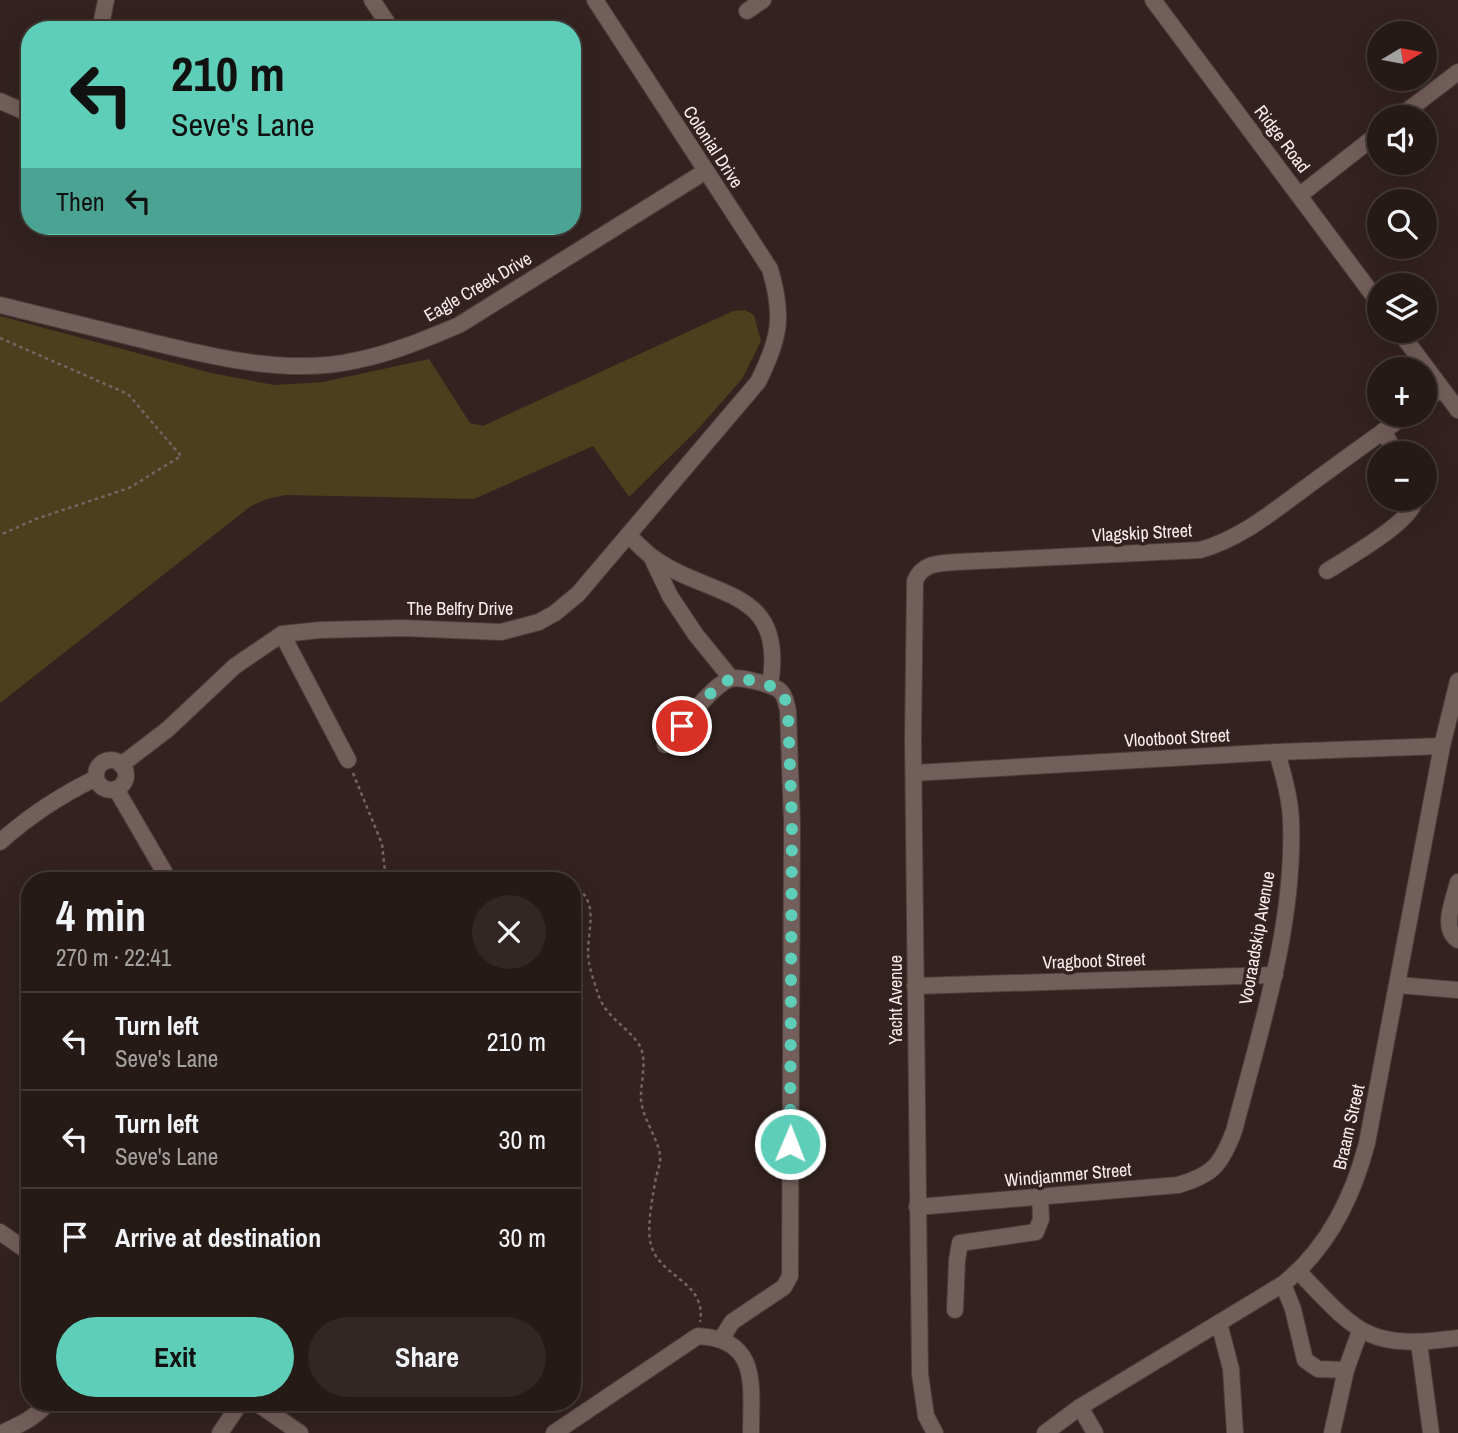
<!DOCTYPE html>
<html lang="en">
<head>
<meta charset="utf-8">
<style>
	body { margin:0; font-family:"Archivo Narrow",sans-serif; background:#322724; color:#f1f3f6; height:100vh; display:flex; flex-direction:column; font-size:26px; white-space:nowrap }
	* { box-sizing:border-box; margin:0 }
	p { font-size:23px; color:#a4a1a1 }
	.icon { flex:none; width:38px; height:38px; fill:none; stroke:currentColor; stroke-width:2; stroke-linecap:round; stroke-linejoin:round }
	.map { position:relative; flex:1; overflow:hidden }
	.details { position:absolute; left:21px; top:872px; width:560px; height:539px; display:flex; flex-direction:column; background:#261a17; border-radius:28px; box-shadow:0 7px 28px #0002,0 0 0 2px #423836 }
	.details>* { flex:none }
	.guide { position:absolute; left:21px; top:21px; width:560px; height:214px; border-radius:28px; box-shadow:0 7px 28px #0002,0 0 0 2px #423836; background:#5eceb8; color:#111; overflow:hidden }
	.needle { width:46px; rotate:80deg }
	.tools { position:absolute; left:1367px; top:21px; display:grid; gap:14px }
	.tools a { display:grid; place-items:center; width:70px; height:70px; border-radius:50%; background:#261a17; box-shadow:0 7px 28px #0002,0 0 0 2px #423836; font-size:35px }
	.pin { position:absolute; display:grid; place-items:center; width:60px; height:60px; color:#fff; margin:-30px; border:4px solid #fff; border-radius:50%; box-shadow:0 2px 7px #0007 }
	.me { position:absolute; width:77px; margin:-38px; rotate:1deg; stroke-linejoin:round; filter:drop-shadow(0 0 5px #0008) }
	.turn { display:flex; align-items:center; gap:24px; height:147px; padding:0 35px; font-size:32px }
	.turn .icon { width:91px; height:91px; stroke-width:2.5 }
	.turn b { display:block; font-size:49px; line-height:60px }
	.then { display:flex; align-items:center; height:66px; padding:0 35px; background:#0003; gap:14px; font-size:26px }
	.round { display:grid; place-items:center; flex:none; width:74px; height:74px; border-radius:37px; background:#322724 }
	.headline { display:flex; align-items:center; justify-content:space-between; height:119px; padding:0 35px }
	h1 { font-size:42px; font-weight:800; line-height:52px }
	.button { display:flex; gap:14px; margin-top:auto; padding:14px 35px }
	.button a { flex:1; height:80px; border-radius:42px; background:#5eceb8; color:#111; font-size:28px; font-weight:800; line-height:80px; text-align:center }
	.button a+a { background:#322724; color:#f1f3f6 }
	ul { padding:0; list-style:none }
	li { display:flex; align-items:center; gap:21px; height:98px; padding:0 35px; border-top:2px solid #423836 }
	li div { flex:1 }
	li b { display:block; font-size:26px }
	li em { font-style:normal }
	.map>svg:first-child { display:block }
	.green { fill:#4c3f1d }
	.lines { fill:none; stroke-linecap:round; stroke-linejoin:round }
	.minor-casing { stroke:#4b3d3a; stroke-width:18 }
	.path { stroke:#746562; stroke-width:2.5; stroke-dasharray:3.5 3.5; stroke-linecap:butt }
	.minor { stroke:#725e5a; stroke-width:16 }
	.route { stroke:#5eceb8; stroke-width:12; stroke-dasharray:0 21.6 }
	.labels { text-anchor:middle; stroke-width:7; stroke-linejoin:round; paint-order:stroke }
	.street-label { font-size:18px; fill:#faeeec; stroke:#33221f }
</style>
</head>
<body>
<div class="map">
<svg width="1458" height="1433" viewBox="0 0 1458 1433">
	<rect width="100%" height="100%" fill="#33221f"/>
	<path class="green" d="M745 310 754 315 761 341 742 379 699 428 629 497 593 446 474 499 285 495 267 499 251 506 0 703V316L211 373 274 385 323 382 429 359 470 423 483 426 733 311Z"/>
	<g class="lines">
		<g class="minor-casing">
			<g id="minor">
				<path d="M372 0 392 30"/>
				<path d="M1153 0 1379 303"/>
				<path d="M747 11 763 0"/>
				<path d="M100 30 106 0"/>
				<path d="M0 101 30 114"/>
				<path d="M1399 117 1458 72"/>
				<path d="M1300 195 1379 133"/>
				<path d="M0 305C45 316 90 327 135 338 206 355 285 377 358 360 392 353 426 339 459 325L706 171"/>
				<path d="M1399 331 1458 410"/>
				<path d="M1424 401 1441 389"/>
				<path d="M1383 431 1396 453"/>
				<path d="M628 535C636 542 644 551 652 557 711 600 787 585 770 685"/>
				<path d="M652 558 670 596 696 635 731 678"/>
				<path d="M1327 571C1346 559 1415 520 1415 499"/>
				<path d="M282 634 348 760"/>
				<path d="M665 745C680 729 711 686 730 679 740 676 752 681 762 683 782 689 784 691 788 711L792 823 790 1276 784 1287 732 1322 722 1338"/>
				<circle cx="111" cy="775" r="15"/>
				<path d="M121 765 168 729 235 666 282 634 320 630 402 628 501 632 539 622 555 613 578 594 758 382C780 338 784 316 770 269L595 0"/>
				<path d="M914 773 1277 752 1442 746"/>
				<path d="M116 789 169 880"/>
				<path d="M0 842C29 816 61 795 96 778"/>
				<path d="M1458 882C1454 900 1440 928 1458 940"/>
				<path d="M1398 985 1458 990"/>
				<path d="M915 986 1275 975"/>
				<path d="M917 1207 1178 1185C1213 1175 1221 1165 1234 1131 1260 1030 1295 926 1291 820 1290 797 1283 774 1277 752"/>
				<path d="M0 1232 30 1253"/>
				<path d="M1299 1272C1358 1334 1368 1350 1458 1338"/>
				<path d="M1283 1284 1293 1309 1305 1360 1318 1369 1346 1370"/>
				<path d="M955 1310 957 1260 960 1243 1036 1232 1041 1219 1040 1197"/>
				<path d="M1219 1323 1231 1369 1235 1433"/>
				<path d="M1419 1343 1431 1433"/>
				<path d="M255 1402 300 1433"/>
				<path d="M1080 1407 1095 1433"/>
				<path d="M2 1433C19 1425 36 1418 48 1402"/>
				<path d="M220 1433 241 1402"/>
				<path d="M554 1433 698 1336C760 1339 751 1386 751 1433"/>
				<path d="M935 1433 926 1416 920 1374 913 739 915 581C922 563 939 563 956 562L1200 550C1239 539 1270 514 1301 491 1336 465 1371 440 1406 415"/>
				<path d="M1045 1433 1080 1407 1283 1284C1327 1249 1353 1197 1367 1143L1442 746 1458 681"/>
				<path d="M1332 1433 1346 1370 1360 1331"/>
			</g>
		</g>
		<g class="path">
			<path d="M0 338 128 394 181 456 129 488 36 519 0 535"/>
			<path d="M353 773 382 844 386 880"/>
			<path d="M572 885C600 899 588 928 588 952 588 965 594 981 598 994 605 1016 625 1025 638 1043 649 1058 640 1082 641 1100 643 1120 659 1140 660 1156 661 1162 658 1170 656 1177 653 1195 646 1228 651 1245 660 1278 707 1281 700 1322"/>
		</g>
		<use href="#minor" class="minor"/>
	</g>
	<g class="lines">
		<path class="route" d="M682 726C694 713 717 680 734 679 744 678 753 681 761 683 780 688 785 692 788 712L792 823 790 1144"/>
	</g>
	<g class="labels">
		<g class="street-label">
			<text transform="translate(1282 139) rotate(53)" y="6">Ridge Road</text>
			<text transform="translate(713 147) rotate(57)" y="6">Colonial Drive</text>
			<text transform="translate(478 287) rotate(-30)" y="6">Eagle Creek Drive</text>
			<text transform="translate(1142 533) rotate(-3)" y="6">Vlagskip Street</text>
			<text x="460" y="615">The Belfry Drive</text>
			<text transform="translate(1177 738) rotate(-3)" y="6">Vlootboot Street</text>
			<text transform="translate(1257 938) rotate(-80)" y="6">Vooraadskip Avenue</text>
			<text transform="translate(1094 961) rotate(-2)" y="6">Vragboot Street</text>
			<text transform="translate(896 1000) rotate(-90)" y="6">Yacht Avenue</text>
			<text transform="translate(1349 1127) rotate(-77)" y="6">Braam Street</text>
			<text transform="translate(1068 1175) rotate(-5)" y="6">Windjammer Street</text>
		</g>
	</g>
</svg>
<div class="tools">
<a><svg class="needle" viewBox="-14 -14 28 28"><path d="M0-13l5 13h-10z" fill="#e53935"/><path d="M0 13l5-13h-10z" fill="#a4a1a1"/></svg></a>
<a><svg class="icon" aria-label="sound" viewBox="0 0 24 24"><path d="M4 9h4l5-4v14l-5-4H4zM17 9q2 3 0 6"/></svg></a>
<a><svg class="icon" aria-label="search" viewBox="0 0 24 24"><circle cx="10" cy="10" r="6"/><path d="M15 15l6 6"/></svg></a>
<a><svg class="icon" aria-label="layers" viewBox="0 0 24 24"><path d="M12 4l9 5-9 5-9-5zM3 14l9 5 9-5"/></svg></a>
<a>+</a>
<a>−</a>
</div>
<div class="pin" style="left:682px;top:726px;background:#d93025"><svg class="icon" aria-label="arrive" viewBox="0 0 24 24"><path d="M6 21V4h12l-3 4 3 4H6"/></svg></div>
<svg class="me" style="left:790px;top:1144px" viewBox="-20 -20 40 40"><circle r="17" fill="#5eceb8" stroke="#fff" stroke-width="3"/><path d="M0-11L8 9 0 5-8 9z" fill="#fff"/></svg>
<div class="guide">
<div class="turn"><svg class="icon" aria-label="left" viewBox="0 0 24 24"><path d="M17 20v-9H6M10 6l-5 5 5 5"/></svg><div><b>210 m</b>Seve's Lane</div></div>
<div class="then">Then<svg class="icon" aria-label="left" viewBox="0 0 24 24"><path d="M17 20v-9H6M10 6l-5 5 5 5"/></svg></div>
</div>
<section class="details">
<div class="headline"><div><h1>4 min</h1><p>270 m · 22:41</p></div><a class="round"><svg class="icon" aria-label="close" viewBox="0 0 24 24"><path d="M6 6l12 12M18 6L6 18"/></svg></a></div>
<ul>
<li><svg class="icon" aria-label="left" viewBox="0 0 24 24"><path d="M17 20v-9H6M10 6l-5 5 5 5"/></svg><div><b>Turn left</b><p>Seve's Lane</p></div><em>210 m</em></li>
<li><svg class="icon" aria-label="left" viewBox="0 0 24 24"><path d="M17 20v-9H6M10 6l-5 5 5 5"/></svg><div><b>Turn left</b><p>Seve's Lane</p></div><em>30 m</em></li>
<li><svg class="icon" aria-label="arrive" viewBox="0 0 24 24"><path d="M6 21V4h12l-3 4 3 4H6"/></svg><div><b>Arrive at destination</b></div><em>30 m</em></li>
</ul>
<div class="button"><a>Exit</a><a>Share</a></div>
</section>
</div>
</body>
</html>
